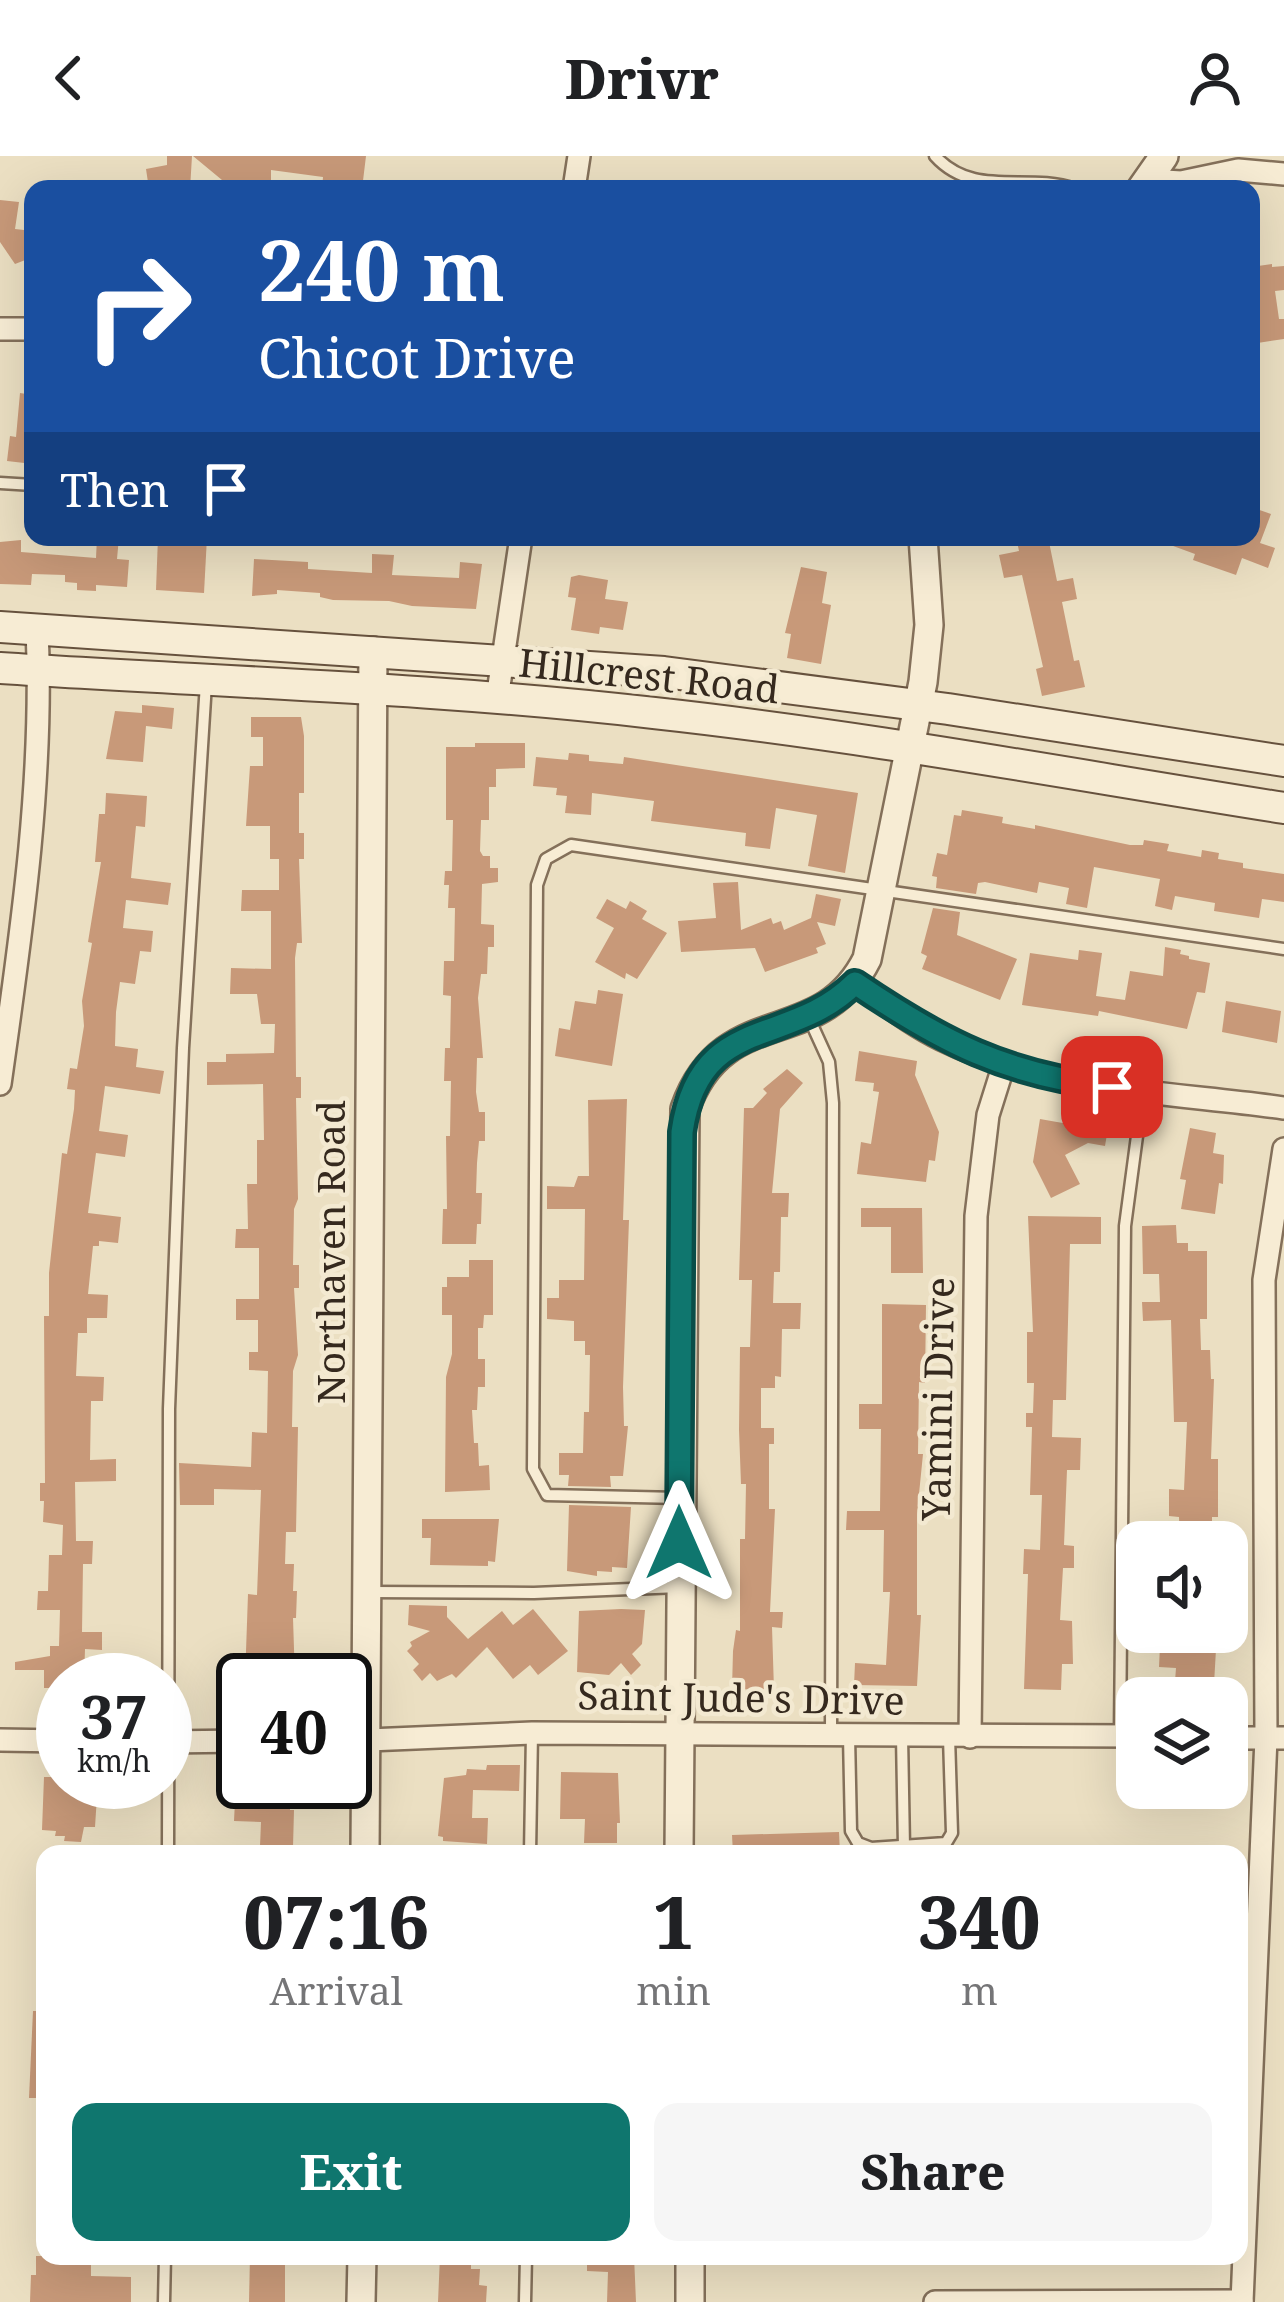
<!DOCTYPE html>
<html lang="en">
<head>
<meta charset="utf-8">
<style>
	body { margin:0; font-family:"Noto Serif",serif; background:#f6f6f6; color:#202124; height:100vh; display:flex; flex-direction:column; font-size:45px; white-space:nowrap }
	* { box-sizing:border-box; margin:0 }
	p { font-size:39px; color:#757577 }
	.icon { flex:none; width:66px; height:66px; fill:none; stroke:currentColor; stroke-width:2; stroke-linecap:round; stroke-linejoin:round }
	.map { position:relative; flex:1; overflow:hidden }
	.drawer { position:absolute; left:36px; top:1689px; width:1212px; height:420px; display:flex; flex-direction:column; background:#fff; border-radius:24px; box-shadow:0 12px 48px #0002 }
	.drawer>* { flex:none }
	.hud { position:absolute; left:24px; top:24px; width:1236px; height:366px; border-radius:24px; box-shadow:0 12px 48px #0002; background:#1a4fa0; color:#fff; overflow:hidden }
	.tools { position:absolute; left:1116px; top:1365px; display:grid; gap:24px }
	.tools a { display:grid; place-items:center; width:132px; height:132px; border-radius:24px; background:#fff; box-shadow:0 12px 48px #0002; font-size:60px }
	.speed { position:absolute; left:36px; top:1497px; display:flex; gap:24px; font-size:60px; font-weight:700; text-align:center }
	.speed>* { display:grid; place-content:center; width:156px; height:156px; border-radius:50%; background:#fff; box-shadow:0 12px 48px #0002; line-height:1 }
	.speed small { font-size:30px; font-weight:400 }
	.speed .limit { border:6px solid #111; border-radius:18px; background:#fff; color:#111 }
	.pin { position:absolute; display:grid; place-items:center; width:102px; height:102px; color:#fff; margin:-51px; border-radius:24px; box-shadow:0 6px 18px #0006 }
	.me { position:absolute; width:132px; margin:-66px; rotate:0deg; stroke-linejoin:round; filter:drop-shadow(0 0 9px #0008) }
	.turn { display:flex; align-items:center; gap:42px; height:252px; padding:0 36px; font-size:54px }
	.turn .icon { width:156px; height:156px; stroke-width:2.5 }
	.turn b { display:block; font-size:84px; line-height:102px }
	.then { display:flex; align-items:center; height:114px; padding:0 36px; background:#0003; gap:24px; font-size:45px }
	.eta { display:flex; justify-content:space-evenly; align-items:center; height:204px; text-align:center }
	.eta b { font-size:72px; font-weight:800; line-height:84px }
	.cta { display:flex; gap:24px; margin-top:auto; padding:24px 36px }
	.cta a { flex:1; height:138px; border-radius:24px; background:#0f766e; color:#fff; font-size:48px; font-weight:800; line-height:138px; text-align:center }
	.cta a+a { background:#f6f6f6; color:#202124 }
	header { display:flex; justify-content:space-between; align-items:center; height:156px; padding:0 36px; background:#fff; font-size:54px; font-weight:800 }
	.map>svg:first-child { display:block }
	.building { fill:#c89979 }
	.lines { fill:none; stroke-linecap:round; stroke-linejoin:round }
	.service-casing { stroke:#84705a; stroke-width:15 }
	.minor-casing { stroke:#84705a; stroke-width:26 }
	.tertiary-casing { stroke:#84705a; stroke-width:32 }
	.secondary-casing { stroke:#66513d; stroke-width:34 }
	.service { stroke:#f7ecd4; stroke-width:10 }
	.minor { stroke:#f7ecd4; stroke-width:21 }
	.tertiary { stroke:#f7ecd4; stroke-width:27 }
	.secondary { stroke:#f7ecd4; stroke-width:30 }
	.route-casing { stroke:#0a4d48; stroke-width:30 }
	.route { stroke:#0f766e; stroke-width:21 }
	.labels { text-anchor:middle; stroke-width:9; stroke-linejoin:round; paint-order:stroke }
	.street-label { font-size:39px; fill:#35291e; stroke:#f3e9d1 }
</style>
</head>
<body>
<header><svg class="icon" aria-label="back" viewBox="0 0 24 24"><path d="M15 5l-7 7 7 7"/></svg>Drivr<svg class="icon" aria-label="person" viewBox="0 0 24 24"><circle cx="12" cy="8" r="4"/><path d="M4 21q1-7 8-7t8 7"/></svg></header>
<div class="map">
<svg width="1284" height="2146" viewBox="0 0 1284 2146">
	<rect width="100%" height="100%" fill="#ebdfc2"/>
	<g class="building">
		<path d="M167 0H192L190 33H149L146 13 167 9Z"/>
		<path d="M193 0H366L362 33H322L323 21 271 14V33H222V24Z"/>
		<path d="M0 44 19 46 15 73 24 74 33 97V101L15 108 0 86Z"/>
		<path d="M1272 108V111L1284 110V134L1275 135 1279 163H1284V183L1251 188V111Z"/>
		<path d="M20 237 33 239V308L7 305 10 280 16 281Z"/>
		<path d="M1251 351 1271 358 1260 387 1275 392 1268 412 1242 402 1236 419 1193 404 1195 398 1154 383 1251 381Z"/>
		<path d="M97 381H119L117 403 129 404 127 431 96 429V435L77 434V427L65 426V419L32 418 31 429 0 428V386L21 384V396L96 402Z"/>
		<path d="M158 381H207L204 437 156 434Z"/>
		<path d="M1016 381H1048L1057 425 1073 422 1077 443 1062 446 1074 505 1079 504 1085 531 1042 540 1036 513 1043 511 1022 419 1004 422 999 399 1019 395Z"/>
		<path d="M372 398 394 399 392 419 459 422 460 406 482 408 476 453 412 450 389 445 333 444 320 441V437L277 434V438L252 440 254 403 308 406V413L372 417Z"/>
		<path d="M801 411 827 416 822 447 831 449 821 508 787 502 791 478 785 477Z"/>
		<path d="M579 419 608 424 605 443 628 446 623 474 600 471 599 478 571 474 576 442 568 441 571 421Z"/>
		<path d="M142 549 174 552 172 573 146 570 143 606 106 603 115 555 142 557Z"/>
		<path d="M251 561H301L304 580V637H299V677H304V703H299L302 787H297L295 802 296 921H301V942H296L298 1043 294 1053 293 1109H299V1132H294L298 1199 293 1215 292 1271H298L296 1376H286L285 1408H294L293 1435H297L296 1462H293L295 1524H245L248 1438 257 1439 261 1334 214 1333V1349H180L179 1307 251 1311 252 1276 267 1277 268 1215 249 1214V1196H258V1164H236V1143H259V1092H235L236 1073H248L247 1028H257V984H264L263 928 207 929V906H226V898L274 897 275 868H261L257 838H230L231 812 271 813V755H241L242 734H279V703H270V670H246L250 610H263V581H251Z"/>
		<path d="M475 587H525V612L496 613V631H489V664H481L480 695 483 700H490V712H498V726L482 728 481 768 494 769V791H488L487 818H481L478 842 483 902H477L476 936 479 956H485V985H479L477 1007 476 1037H482L481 1068H477L476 1088H442L443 1053H447L446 980H450L451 925H444L445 892H450L451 840 443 839 444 805H454L455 752H448L449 729H444L445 715H452L453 664H446V591H475Z"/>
		<path d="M569 597 589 599V605L623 608 624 601 858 637 845 717 808 710 817 659 776 652 770 693 745 690 746 677 651 665 654 645 592 637 591 659 565 657 567 640 556 639 557 632 533 630 536 601 568 604Z"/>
		<path d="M106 637 147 640 145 671 136 670 131 722 171 727 168 749 126 744 123 772 153 775 151 796 140 795 135 828 120 826 116 856 115 890 138 893 136 911 164 915 160 938 105 930 99 975 128 979 125 1001 96 997 88 1057 121 1061 118 1087 99 1085V1090H93L88 1138 108 1139 107 1162H87V1177H78L76 1220 104 1221 103 1245H91L90 1304 116 1303V1325L75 1326 76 1385H93L92 1408H83L82 1476H102V1494L85 1493 84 1524H63V1532H44V1514H15V1506L50 1500V1490H59L60 1454H37L38 1435H48L49 1399H62L63 1369 43 1366 44 1345H40V1327H45L44 1160H49V1117L62 997 67 998 74 953 75 934 67 933 70 912 77 913 84 870 82 845 92 787 88 786 101 706H95L99 658H105Z"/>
		<path d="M962 654 1003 661 1002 667 1035 673V669L1130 689H1143L1144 684 1169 688 1167 695 1201 701 1202 694 1219 697 1218 703 1243 707V712L1284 718V746L1262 743 1259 762 1214 755 1215 747 1175 740 1172 754 1155 750 1160 723 1094 711 1087 752 1066 748 1069 732 1039 726 1037 737 985 726 978 727 976 738 936 732 937 721 932 720 937 697 947 699 954 659 961 660Z"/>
		<path d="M738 726 741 774 771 762 773 768 781 765 784 774 811 762 816 738 841 743 835 770 817 766 826 788 816 792 818 797 765 816 755 792 681 796 678 765 716 762 713 727Z"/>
		<path d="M607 743 626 753 630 745 647 755 642 763 667 777 637 823 626 817 625 823 595 806 614 772 596 762Z"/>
		<path d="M933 752 960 756 957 779 1017 803 1000 844 922 813 927 800 921 797Z"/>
		<path d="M1165 791 1181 794 1180 798 1189 800V803L1210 807 1205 837 1197 836 1187 873 1099 855 1098 860 1022 849 1030 797 1078 804 1079 794 1102 797 1096 840 1125 844 1130 815 1163 820Z"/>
		<path d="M598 834 623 838 612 910 555 900 559 872 570 874 575 845 596 848Z"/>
		<path d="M1226 845 1281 855 1277 887 1222 876Z"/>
		<path d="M859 895 917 905 915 919 939 976 935 1005 929 1004 926 1026 857 1018 861 986 871 988 879 936 873 935 874 927 855 925Z"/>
		<path d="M787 913 803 927 780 953 772 1037H789L788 1061H781L780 1116H774L773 1147H801L800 1173H782L781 1221 775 1220V1232H761V1272H774V1288H769V1353H775L770 1456H783L782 1472 772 1471 774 1534 732 1533 733 1495 736 1474 740 1475V1383H745L746 1328H741L739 1274 740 1191H750L752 1124H739L744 952H753L767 937 763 933Z"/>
		<path d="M627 943 623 1064H629L623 1231 624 1270H628L623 1320H610L611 1331 568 1330 569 1319H559V1297H583L584 1256H589L590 1199H585V1185H574V1165L547 1163V1142H559V1124H584L585 1053H547V1030L574 1031 578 1020H589L588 944Z"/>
		<path d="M1076 960 1109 966 1105 990 1088 987 1065 999 1080 1028 1051 1042 1033 1006 1040 963 1074 969Z"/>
		<path d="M1190 972 1216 977 1213 997 1224 999 1223 1028 1219 1027 1215 1058 1181 1053 1186 1024 1180 1023Z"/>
		<path d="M861 1052H922L923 1117H891V1071H861Z"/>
		<path d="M1028 1060 1101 1061V1088H1070L1066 1244H1053L1052 1281 1081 1282 1080 1314H1067L1064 1389 1074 1390V1412H1063L1060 1464 1072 1465 1073 1508H1062L1061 1534 1024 1533 1028 1418H1023L1024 1393 1040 1394 1042 1339H1030L1032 1271H1026V1257H1033L1034 1227H1027V1176H1033Z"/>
		<path d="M1176 1069 1177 1087H1188V1095H1207V1163H1200L1201 1194H1210L1211 1223H1214L1211 1303H1218V1361H1212V1386H1180L1179 1361 1169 1360V1333L1184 1334 1187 1266H1174L1171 1164 1143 1165 1142 1146H1160L1159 1118H1143L1142 1070Z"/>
		<path d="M469 1104H493V1159H484L483 1172H478V1203H485V1231H478L477 1254H472L474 1287H478L479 1310 489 1309 490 1334 445 1336 446 1221 452 1198V1159H442V1131H447V1121H469Z"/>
		<path d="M882 1148 926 1149 925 1227 919 1226 918 1298H923L917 1358V1459H921L917 1530 854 1529 855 1507 886 1509 890 1436H883L884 1374H846L847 1355H880L881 1273H859V1248H882Z"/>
		<path d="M569 1349 631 1351 627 1412 612 1411V1416L597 1415V1420L567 1415Z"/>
		<path d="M422 1363H499L495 1406 488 1405V1410L430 1409 431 1382H422Z"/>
		<path d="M409 1449 447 1450V1461L468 1483 502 1455 513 1469 533 1453 568 1495 538 1519 530 1509 513 1523 487 1491 456 1522 452 1518 437 1525 430 1517 422 1525 413 1514 419 1508 407 1495 412 1490 410 1486 430 1475 408 1469Z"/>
		<path d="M621 1453 645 1454 642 1488 632 1498 641 1509 631 1519 621 1507 609 1519 577 1516 579 1455Z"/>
		<path d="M1169 1476H1217L1214 1528H1208L1207 1541 1174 1539 1176 1512 1159 1511 1160 1489H1168Z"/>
		<path d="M487 1609H520L519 1635 473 1634 472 1662H488L487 1688 443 1685V1681L438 1680 444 1622 466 1619 467 1613 486 1614Z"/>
		<path d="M561 1616 618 1617 620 1667H617V1687H584L585 1663H560Z"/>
		<path d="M44 1621H63V1626H108L107 1640H97L95 1671H84L81 1686 64 1685 65 1680H55L56 1675 42 1674Z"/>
		<path d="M266 1626H290V1654H294L293 1691 260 1690 261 1666 234 1665 235 1645H255V1638H261Z"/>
		<path d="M839 1676 840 1698H733L732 1679Z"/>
		<path d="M33 1855H45V1942H29Z"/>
		<path d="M36 2100H91V2120L131 2121V2146H30L31 2119H36Z"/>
		<path d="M250 2100H285V2146H249Z"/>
		<path d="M440 2100H471V2113H480L479 2129 487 2130 486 2146H438Z"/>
		<path d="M587 2100H634L636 2146H607L608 2116 587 2115Z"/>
	</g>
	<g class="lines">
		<g class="service-casing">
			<g id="service">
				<path d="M935 0C974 43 1027 16 1075 33"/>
				<path d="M0 327 33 329"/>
				<path d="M808 860 829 906 833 947 831 1578"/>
				<path d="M679 1342 547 1339 533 1313 537 729 546 703 571 689 1284 793"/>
				<path d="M371 1436 534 1437 679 1431"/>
				<path d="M1120 1578 1125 1070 1143 935"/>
				<path d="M849 1580 851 1675 858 1687 871 1692 946 1687 952 1677 949 1581"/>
				<path d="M902 1580 904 1691"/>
				<path d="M168 1698 169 1253 183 892 206 527"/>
				<path d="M530 1698 532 1577"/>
				<path d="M164 2146 165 2100"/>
				<path d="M525 2146 526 2100"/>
			</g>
		</g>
		<g class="minor-casing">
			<g id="minor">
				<path d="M1148 24 1181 26 1238 14 1284 18"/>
				<path d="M574 33 579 0"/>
				<path d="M0 173H33"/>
				<path d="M497 543 521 381"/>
				<path d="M855 827C883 846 910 868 941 883 1047 935 1169 936 1284 952"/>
				<path d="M0 928C21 779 44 624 37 473"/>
				<path d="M970 1581 976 1060 988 959 1004 908"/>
				<path d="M1227 1582H1284"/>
				<path d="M0 1584 63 1585"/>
				<path d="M345 1585 532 1577 1137 1580"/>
				<path d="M165 1586 243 1585"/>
				<path d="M935 2146 1242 2145"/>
				<path d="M1242 2146 1266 1582 1264 1124 1284 993"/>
			</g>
		</g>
		<g class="tertiary-casing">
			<g id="tertiary">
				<path d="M1141 33 1164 0"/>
				<path d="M365 1698 373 495"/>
				<path d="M679 1698 685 953C724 843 820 897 867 803L923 526 929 469 923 381"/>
				<path d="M361 2146 362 2100"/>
				<path d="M690 2146V2100"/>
			</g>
		</g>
		<g class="secondary-casing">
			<g id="secondary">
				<path d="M0 471 664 516 948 553 1284 605"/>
				<path d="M0 512C218 526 437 532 654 557 865 580 1074 619 1284 652"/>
			</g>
		</g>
		<use href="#service" class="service"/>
		<use href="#minor" class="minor"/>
		<use href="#tertiary" class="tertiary"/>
		<use href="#secondary" class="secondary"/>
	</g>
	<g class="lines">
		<g class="route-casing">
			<path id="route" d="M679 1387 682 976C699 856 789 893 855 827 942 886 1006 919 1112 931"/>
		</g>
		<use href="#route" class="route"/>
	</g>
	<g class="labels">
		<g class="street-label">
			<text transform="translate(649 520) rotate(6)" y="14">Hillcrest Road</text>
			<text transform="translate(331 1096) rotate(-90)" y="14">Northaven Road</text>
			<text transform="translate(938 1243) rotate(-89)" y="14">Yamini Drive</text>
			<text transform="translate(741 1542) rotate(1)" y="14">Saint Jude's Drive</text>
		</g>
	</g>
</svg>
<div class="tools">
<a><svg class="icon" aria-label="sound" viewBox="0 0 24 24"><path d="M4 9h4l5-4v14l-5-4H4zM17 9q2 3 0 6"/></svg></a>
<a><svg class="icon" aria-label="layers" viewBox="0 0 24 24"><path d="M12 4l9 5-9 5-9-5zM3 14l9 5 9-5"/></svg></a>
</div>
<div class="speed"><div>37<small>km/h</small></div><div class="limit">40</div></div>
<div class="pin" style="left:1112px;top:931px;background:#d93025"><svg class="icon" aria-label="arrive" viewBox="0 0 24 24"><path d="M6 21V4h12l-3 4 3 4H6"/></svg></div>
<svg class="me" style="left:679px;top:1387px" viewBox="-20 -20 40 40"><path d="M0-17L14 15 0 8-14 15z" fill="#0f766e" stroke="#fff" stroke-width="4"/></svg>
<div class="hud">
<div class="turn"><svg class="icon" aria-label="right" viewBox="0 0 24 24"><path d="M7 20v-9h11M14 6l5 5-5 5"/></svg><div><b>240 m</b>Chicot Drive</div></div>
<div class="then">Then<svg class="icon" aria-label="arrive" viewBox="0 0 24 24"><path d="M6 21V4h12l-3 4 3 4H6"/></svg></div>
</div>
<section class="drawer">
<div class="eta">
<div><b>07:16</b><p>Arrival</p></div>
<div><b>1</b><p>min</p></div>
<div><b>340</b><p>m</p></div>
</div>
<div class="cta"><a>Exit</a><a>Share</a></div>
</section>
</div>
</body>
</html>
